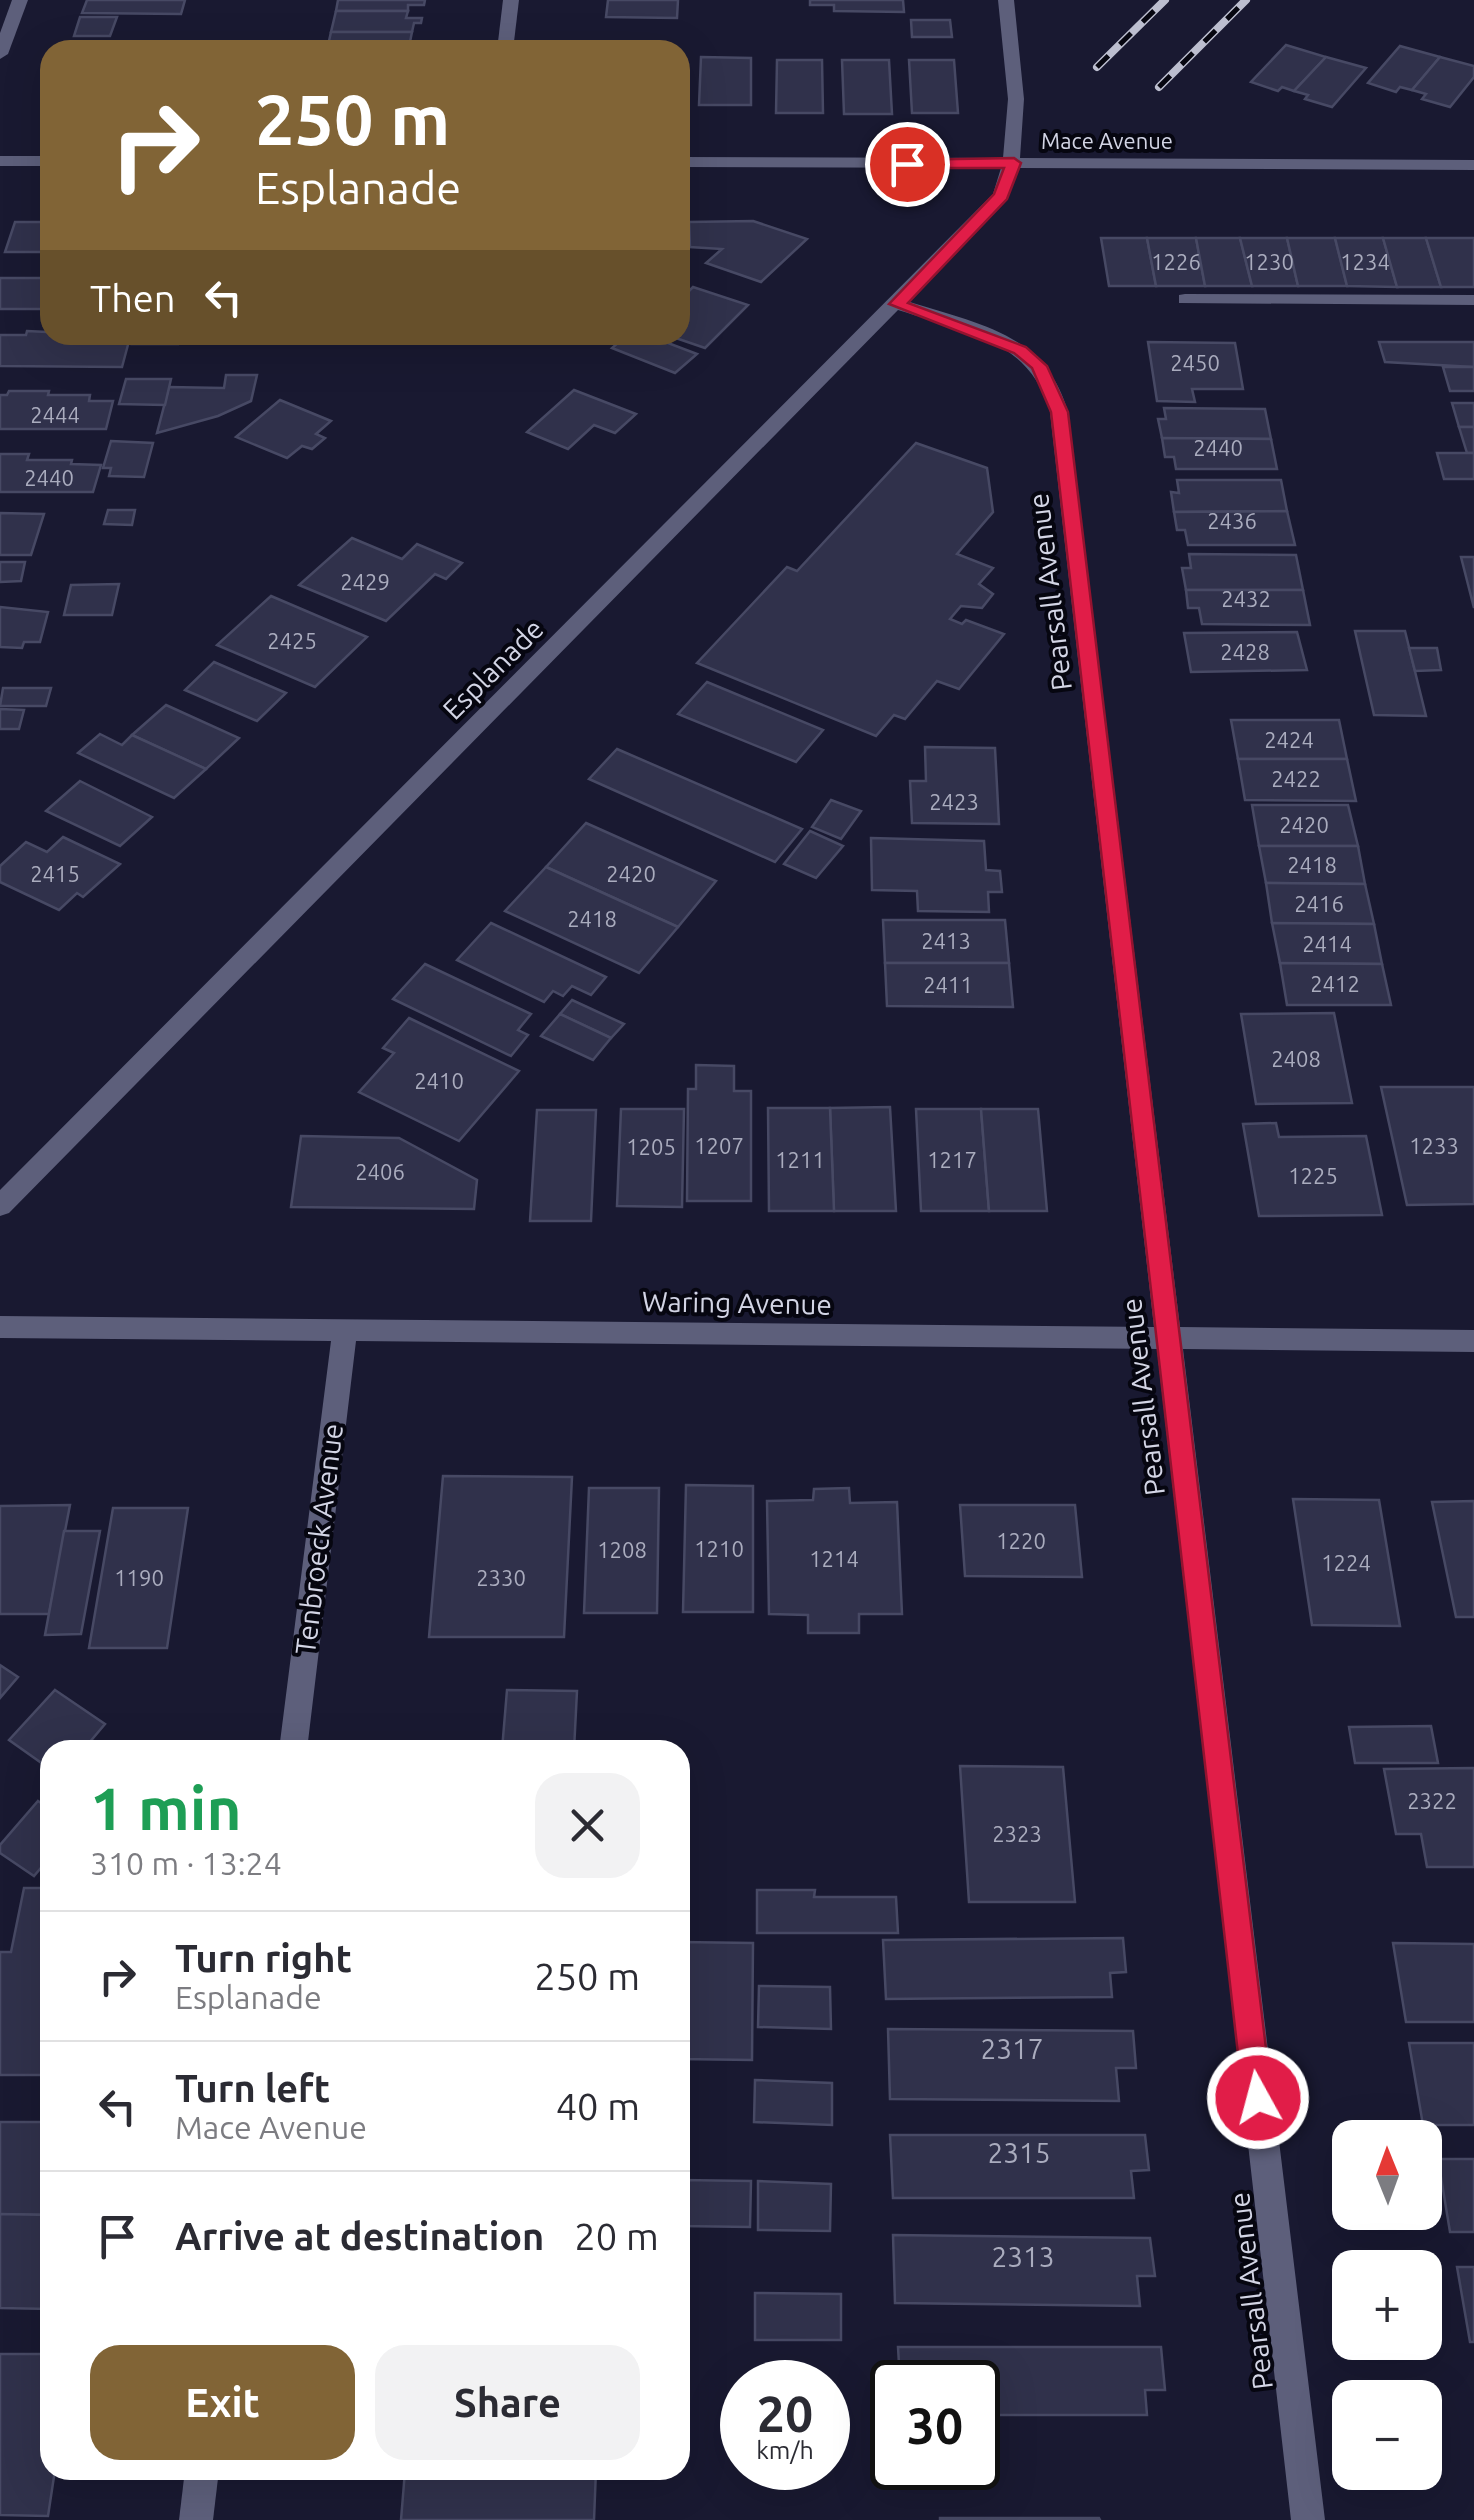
<!DOCTYPE html>
<html lang="en">
<head>
<meta charset="utf-8">
<style>
	body { margin:0; font-family:Ubuntu,sans-serif; background:#f2f2f3; color:#2b2b33; height:100vh; display:flex; flex-direction:column; font-size:38px; white-space:nowrap }
	* { box-sizing:border-box; margin:0 }
	p { font-size:32px; color:#7c7c81 }
	.icon { flex:none; width:55px; height:55px; fill:none; stroke:currentColor; stroke-width:2; stroke-linecap:round; stroke-linejoin:round }
	.map { position:relative; flex:1; overflow:hidden }
	.details { position:absolute; left:40px; top:1740px; width:650px; height:740px; display:flex; flex-direction:column; background:#fff; border-radius:30px; box-shadow:0 10px 40px #0002 }
	.details>* { flex:none }
	.top-card { position:absolute; left:40px; top:40px; width:650px; height:305px; border-radius:30px; box-shadow:0 10px 40px #0002; background:#816436; color:#fff; overflow:hidden }
	.needle { width:65px; rotate:359deg }
	.tools { position:absolute; left:1332px; top:2120px; display:grid; gap:20px }
	.tools a { display:grid; place-items:center; width:110px; height:110px; border-radius:20px; background:#fff; box-shadow:0 10px 40px #0002; font-size:50px }
	.speed { position:absolute; left:720px; top:2360px; display:flex; gap:20px; font-size:50px; font-weight:700; text-align:center }
	.speed>* { display:grid; place-content:center; width:130px; height:130px; border-radius:50%; background:#fff; box-shadow:0 10px 40px #0002; line-height:1 }
	.speed small { font-size:25px; font-weight:400 }
	.speed .limit { border:5px solid #111; border-radius:15px; background:#fff; color:#111 }
	.pin { position:absolute; display:grid; place-items:center; width:85px; height:85px; color:#fff; margin:-42px; border:5px solid #fff; border-radius:50%; box-shadow:0 2px 10px #0007 }
	.me { position:absolute; width:110px; margin:-55px; rotate:353deg; stroke-linejoin:round; filter:drop-shadow(0 0 8px #0008) }
	.turn { display:flex; align-items:center; gap:35px; height:210px; padding:0 50px; font-size:45px }
	.turn .icon { width:130px; height:130px; stroke-width:2.5 }
	.turn b { display:block; font-size:70px; line-height:85px }
	.then { display:flex; align-items:center; height:95px; padding:0 50px; background:#0003; gap:20px; font-size:38px }
	.round { display:grid; place-items:center; flex:none; width:105px; height:105px; border-radius:30px; background:#f2f2f3 }
	.head { display:flex; align-items:center; justify-content:space-between; height:170px; padding:0 50px }
	h1 { font-size:60px; font-weight:700; line-height:75px; color:#1e9e55 }
	.action { display:flex; gap:20px; margin-top:auto; padding:20px 50px }
	.action a { flex:1; height:115px; border-radius:30px; background:#816436; color:#fff; font-size:40px; font-weight:700; line-height:115px; text-align:center }
	.action a+a { background:#f2f2f3; color:#2b2b33 }
	ul { padding:0; list-style:none }
	li { display:flex; align-items:center; gap:30px; height:130px; padding:0 50px; border-top:2px solid #e1e1e2 }
	li div { flex:1 }
	li b { display:block; font-size:38px }
	li em { font-style:normal }
	.map>svg:first-child { display:block }
	.building { fill:#30314b; stroke:#474964; stroke-width:2.5 }
	.lines { fill:none; stroke-linecap:round; stroke-linejoin:round }
	.minor { fill:#5d5f7b; fill-rule:evenodd }
	.rail-casing { stroke:#bcbecf; stroke-width:8 }
	.rail { stroke:#060610; stroke-width:5; stroke-dasharray:16; stroke-linecap:butt }
	.route { fill:#e11d48; stroke:#92132f; stroke-width:2.5 }
	.labels { text-anchor:middle; stroke-width:8; stroke-linejoin:round; paint-order:stroke }
	.far-street-label { font-size:22px; fill:#d3d5e5; stroke:#060610 }
	.number-label { font-size:22px; fill:#aaacbe }
	.street-label { font-size:28px; fill:#d3d5e5; stroke:#060610 }
	.near-number-label { font-size:28px; fill:#aaacbe }
</style>
</head>
<body>
<div class="map">
<svg width="1474" height="2520" viewBox="0 0 1474 2520">
	<rect width="100%" height="100%" fill="#191931"/>
	<g class="building">
		<path d="M87 0H185L181 14 82 13Z"/>
		<path d="M338 0H425L424 5H408V11H336Z"/>
		<path d="M608 0H678L677 18 606 17Z"/>
		<path d="M810 0H903L904 12 834 11V5H810Z"/>
		<path d="M336 11H408L406 18H422L421 23H414L412 32H331Z"/>
		<path d="M80 17H117L110 36H74Z"/>
		<path d="M911 20H950L952 37H912Z"/>
		<path d="M331 32H412L410 42H418L417 47 327 50Z"/>
		<path d="M1286 45 1326 57 1294 91 1282 87 1278 91 1251 82Z"/>
		<path d="M1400 46 1440 57 1412 90 1400 87 1396 92 1368 83Z"/>
		<path d="M701 57 751 58V105H699Z"/>
		<path d="M1326 57 1366 68 1332 107 1305 99 1308 95 1294 91Z"/>
		<path d="M1440 57 1474 66V77L1450 107 1422 99 1426 94 1412 90Z"/>
		<path d="M777 60H822L823 113H776Z"/>
		<path d="M842 60H889L892 114H844Z"/>
		<path d="M909 60H954L958 113H912Z"/>
		<path d="M753 221 807 239 761 282 706 263 722 249 690 247 689 222Z"/>
		<path d="M15 222H50V252H5Z"/>
		<path d="M1101 238H1147L1156 286H1109Z"/>
		<path d="M1147 238H1196L1205 286H1156Z"/>
		<path d="M1196 238H1240L1252 286H1205Z"/>
		<path d="M1240 238H1287L1298 286H1252Z"/>
		<path d="M1287 238H1335L1347 286H1298Z"/>
		<path d="M1335 238H1383L1397 287 1347 286Z"/>
		<path d="M1383 238H1426L1441 287H1397Z"/>
		<path d="M1426 238H1474V287H1441Z"/>
		<path d="M45 274H50V309H0V278H44Z"/>
		<path d="M693 287 748 305 705 348 667 335H680V300Z"/>
		<path d="M27 331 107 335 105 340 129 341 122 367 0 366V335H26Z"/>
		<path d="M134 335H180L178 344H132Z"/>
		<path d="M627 335H647L697 354 675 373 612 348Z"/>
		<path d="M1148 342 1235 343 1243 389H1192L1195 402 1157 401Z"/>
		<path d="M1379 342H1474V367L1385 362Z"/>
		<path d="M1443 367H1474V391H1450Z"/>
		<path d="M226 375H257L251 401 218 416 157 433 169 387 224 388Z"/>
		<path d="M126 379H171L165 405 119 404Z"/>
		<path d="M574 390 636 414 615 433 594 425 568 449 527 432Z"/>
		<path d="M9 391H49L48 395H90L89 401H113L106 429H0V395H7Z"/>
		<path d="M280 400 331 421 316 434 325 438 312 449 302 446 287 458 236 437Z"/>
		<path d="M1452 403H1474V427H1459Z"/>
		<path d="M1164 408 1265 409 1271 439 1162 438 1158 419H1166Z"/>
		<path d="M1459 427H1474V453H1467Z"/>
		<path d="M1162 438 1271 439 1277 469H1176L1174 457H1165Z"/>
		<path d="M111 441 153 443 144 477 109 476 111 468H103Z"/>
		<path d="M916 443 987 468 993 512 957 554 993 568 979 584 993 594 982 608 961 606 950 619 962 624 966 620 1004 634 959 689 937 681 905 719 894 715 876 736 697 663 787 567 797 571Z"/>
		<path d="M1437 453H1474V479H1444Z"/>
		<path d="M0 454H29L27 460H72L71 464 101 465 93 492H0Z"/>
		<path d="M1177 480H1281L1287 511 1174 512 1171 492 1179 493Z"/>
		<path d="M108 510H135L132 525 104 524Z"/>
		<path d="M1287 511 1295 545H1188L1185 530H1177L1174 512Z"/>
		<path d="M0 513 44 514 31 555H0Z"/>
		<path d="M352 538 402 559 417 544 462 563 446 579 435 574 386 621 299 585Z"/>
		<path d="M1189 554 1296 555 1303 590H1186L1182 568H1191Z"/>
		<path d="M1461 557H1474V608Z"/>
		<path d="M0 562H25L21 581 0 582Z"/>
		<path d="M119 584 112 615H64L71 585Z"/>
		<path d="M1186 590H1303L1310 625 1202 624 1199 608H1188Z"/>
		<path d="M271 596 367 637 315 687 217 645Z"/>
		<path d="M0 607 48 612 40 642H24L22 648 0 647Z"/>
		<path d="M1355 631H1405L1426 716 1374 715Z"/>
		<path d="M1297 632 1307 670 1191 672 1184 633Z"/>
		<path d="M1409 648H1437L1441 670 1415 671Z"/>
		<path d="M214 662 286 693 257 721 185 690Z"/>
		<path d="M707 682 823 730 796 762 678 714Z"/>
		<path d="M3 688H51L46 706H0Z"/>
		<path d="M166 705 239 738 206 769 132 735Z"/>
		<path d="M0 709 24 710 19 729H0Z"/>
		<path d="M1231 720H1339L1347 759H1238Z"/>
		<path d="M100 734 122 745 132 735 206 769 174 798 78 753Z"/>
		<path d="M925 747 995 748 999 824 912 823 910 781H926Z"/>
		<path d="M617 749 802 829 775 862 589 779Z"/>
		<path d="M1238 759H1347L1356 801 1245 800Z"/>
		<path d="M80 781 152 817 120 846 46 811Z"/>
		<path d="M831 800 861 811 841 839 812 827Z"/>
		<path d="M1252 805H1348L1358 846H1259Z"/>
		<path d="M586 823 716 881 678 927 546 867Z"/>
		<path d="M810 831 843 846 816 878 784 864Z"/>
		<path d="M63 837 120 864 83 897 77 893 59 910 0 882V866L26 842 47 852Z"/>
		<path d="M871 838 984 841 986 870 1000 871 1002 892H988L989 912 918 911 917 891 872 890Z"/>
		<path d="M1259 846H1358L1365 884 1266 883Z"/>
		<path d="M546 867 678 927 639 973 505 911Z"/>
		<path d="M1266 883 1365 884 1374 924 1272 923Z"/>
		<path d="M883 920H1005L1009 963H885Z"/>
		<path d="M491 923 606 977 591 995 572 986 563 996 553 991 544 1002 457 960Z"/>
		<path d="M1272 923 1374 924 1382 964 1280 963Z"/>
		<path d="M885 963H1009L1013 1007 887 1006Z"/>
		<path d="M1280 963 1382 964 1391 1005H1287Z"/>
		<path d="M425 964 531 1014 518 1030 528 1035 511 1056 393 999Z"/>
		<path d="M572 1000 624 1024 611 1038 560 1014Z"/>
		<path d="M1334 1013 1352 1103 1256 1104 1241 1014Z"/>
		<path d="M560 1014 611 1038 593 1060 541 1036Z"/>
		<path d="M409 1018 519 1071 459 1141 359 1092 394 1053 383 1048Z"/>
		<path d="M696 1065 734 1066V1091H751V1201H687L688 1089H696Z"/>
		<path d="M1381 1087H1474V1204L1407 1205Z"/>
		<path d="M890 1107 896 1211H834L830 1108Z"/>
		<path d="M768 1108H830L834 1211H769Z"/>
		<path d="M621 1109H684L682 1207 617 1206Z"/>
		<path d="M916 1109H981L989 1211H921Z"/>
		<path d="M981 1109H1038L1047 1211H989Z"/>
		<path d="M537 1110H596L591 1221H530Z"/>
		<path d="M1276 1123 1279 1137 1366 1136 1382 1215 1259 1216 1243 1124Z"/>
		<path d="M301 1136 399 1138 477 1180 474 1209 291 1207Z"/>
		<path d="M443 1476 572 1477 564 1637H429Z"/>
		<path d="M686 1485 753 1486V1612H683Z"/>
		<path d="M589 1488H659L657 1613H584Z"/>
		<path d="M849 1488 850 1503 897 1502 902 1614H859V1633H808V1615L769 1614 767 1501 813 1500 814 1489Z"/>
		<path d="M1293 1499 1379 1500 1400 1626 1312 1625Z"/>
		<path d="M1474 1501V1617H1456L1432 1502Z"/>
		<path d="M70 1505 49 1614H0V1506Z"/>
		<path d="M960 1505H1075L1082 1577 965 1576Z"/>
		<path d="M113 1508H188L167 1648H89Z"/>
		<path d="M64 1531H100L81 1634 45 1635Z"/>
		<path d="M0 1665 18 1677 0 1698Z"/>
		<path d="M55 1690 105 1724 83 1750H50V1769L9 1740Z"/>
		<path d="M507 1690 577 1691 574 1750H502Z"/>
		<path d="M1431 1726 1438 1763H1355L1349 1727Z"/>
		<path d="M960 1766 1063 1767 1075 1902H969Z"/>
		<path d="M1474 1768V1867H1427L1421 1834H1396L1384 1769Z"/>
		<path d="M38 1801 50 1809V1857L34 1876 0 1853V1845Z"/>
		<path d="M24 1888H50V2075H0V1952H11Z"/>
		<path d="M757 1890H815L814 1897H896L898 1933H757Z"/>
		<path d="M1123 1938 1126 1972 1110 1973 1112 1997 886 1999 883 1940Z"/>
		<path d="M680 1942 753 1943 752 2060 680 2059Z"/>
		<path d="M1393 1943 1474 1944V2022H1406Z"/>
		<path d="M759 1986 830 1987 831 2029 758 2027Z"/>
		<path d="M888 2029 1133 2031 1136 2068H1116L1119 2101 890 2099Z"/>
		<path d="M1409 2043H1474V2125H1423Z"/>
		<path d="M755 2080 832 2083V2125L754 2122Z"/>
		<path d="M0 2122H50V2215L0 2214Z"/>
		<path d="M890 2135H1145L1149 2170 1131 2171 1134 2198H893Z"/>
		<path d="M1438 2159H1474V2232H1450Z"/>
		<path d="M680 2180 751 2181 750 2227 680 2226Z"/>
		<path d="M758 2181 831 2184 830 2231 758 2230Z"/>
		<path d="M0 2214 50 2215V2309L0 2308Z"/>
		<path d="M893 2235 1150 2238 1155 2276H1137L1140 2306 895 2303Z"/>
		<path d="M1457 2267H1474V2342H1470Z"/>
		<path d="M755 2293 841 2294V2340H755Z"/>
		<path d="M898 2347H1161L1165 2390H1145L1147 2415H978V2382H900Z"/>
		<path d="M0 2354H50V2470H55L48 2516 0 2515Z"/>
		<rect x="828" y="2401" width="9" height="54"/>
		<path d="M596 2470 594 2520H401L405 2471Z"/>
		<path d="M940 2518H1099L1100 2520H940Z"/>
	</g>
	<g class="lines">
		<g class="minor">
			<path d="M12 0H28L8 54 0 59V33Z"/>
			<path d="M503 0H519L513 50H497Z"/>
			<path d="M998 0H1014L1024 99 1020 158 1474 160V170L1018 168 1007 200 907 301C977 324 1045 332 1068 412L1180 1327 1474 1330V1352L1183 1349 1325 2520H1291L1157 1349 356 1341 307 1750H279L331 1341 0 1338V1316L1154 1327 1050 412C1029 338 963 331 898 310L9 1213 0 1216V1190L993 194 1001 168 680 167V157L1003 158 1008 99Z"/>
			<rect x="0" y="156" width="50" height="10"/>
			<path d="M1185 294 1474 295V305L1179 303V295Z"/>
			<path d="M185 2470H219L213 2520H179Z"/>
		</g>
		<g class="rail-casing">
			<g id="rail">
				<path d="M1097 67 1165 0"/>
				<path d="M1159 87 1246 0"/>
			</g>
		</g>
		<use href="#rail" class="rail"/>
	</g>
	<path class="route" d="M1014 158 1021 163 1007 199 908 303 1026 347 1047 366 1068 412 1272 2098 1268 2108 1258 2112 1248 2108 1243 2098 1051 412 1032 368 1014 353 889 304 994 194 1004 168H907L899 164 902 160Z"/>
	<g class="labels">
		<g class="far-street-label">
			<text x="1107" y="149">Mace Avenue</text>
		</g>
		<g class="number-label">
			<text x="1176" y="270">1226</text>
			<text x="1269" y="270">1230</text>
			<text x="1365" y="270">1234</text>
			<text x="1195" y="371">2450</text>
			<text x="55" y="423">2444</text>
			<text x="1218" y="456">2440</text>
			<text x="49" y="486">2440</text>
			<text x="1232" y="529">2436</text>
			<text x="365" y="590">2429</text>
			<text x="1246" y="607">2432</text>
			<text x="292" y="649">2425</text>
			<text x="1245" y="660">2428</text>
			<text x="1289" y="748">2424</text>
			<text x="1296" y="787">2422</text>
			<text x="954" y="810">2423</text>
			<text x="1304" y="833">2420</text>
			<text x="1312" y="873">2418</text>
			<text x="55" y="882">2415</text>
			<text x="631" y="882">2420</text>
			<text x="1319" y="912">2416</text>
			<text x="592" y="927">2418</text>
			<text x="946" y="949">2413</text>
			<text x="1327" y="952">2414</text>
			<text x="1335" y="992">2412</text>
			<text x="948" y="993">2411</text>
			<text x="1296" y="1067">2408</text>
			<text x="439" y="1089">2410</text>
			<text x="719" y="1154">1207</text>
			<text x="1434" y="1154">1233</text>
			<text x="651" y="1155">1205</text>
			<text x="800" y="1168">1211</text>
			<text x="952" y="1168">1217</text>
			<text x="380" y="1180">2406</text>
			<text x="1313" y="1184">1225</text>
			<text x="1021" y="1549">1220</text>
			<text x="719" y="1557">1210</text>
			<text x="622" y="1558">1208</text>
			<text x="834" y="1567">1214</text>
			<text x="1346" y="1571">1224</text>
			<text x="139" y="1586">1190</text>
			<text x="501" y="1586">2330</text>
			<text x="1432" y="1809">2322</text>
			<text x="1017" y="1842">2323</text>
		</g>
		<g class="street-label">
			<text transform="translate(1050 592) rotate(-97)" y="10">Pearsall Avenue</text>
			<text transform="translate(493 669) rotate(-45)" y="10">Esplanade</text>
			<text transform="translate(737 1303) rotate(1)" y="10">Waring Avenue</text>
			<text transform="translate(1143 1397) rotate(-97)" y="10">Pearsall Avenue</text>
			<text transform="translate(319 1539) rotate(-83)" y="10">Tenbroeck Avenue</text>
			<text transform="translate(1251 2291) rotate(-97)" y="10">Pearsall Avenue</text>
		</g>
		<g class="near-number-label">
			<text x="1012" y="2059">2317</text>
			<text x="1019" y="2163">2315</text>
			<text x="1023" y="2267">2313</text>
		</g>
	</g>
</svg>
<div class="tools">
<a><svg class="needle" viewBox="-14 -14 28 28"><path d="M0-13l5 13h-10z" fill="#e53935"/><path d="M0 13l5-13h-10z" fill="#7c7c81"/></svg></a>
<a>+</a>
<a>−</a>
</div>
<div class="speed"><div>20<small>km/h</small></div><div class="limit">30</div></div>
<div class="pin" style="left:907px;top:164px;background:#d93025"><svg class="icon" aria-label="arrive" viewBox="0 0 24 24"><path d="M6 21V4h12l-3 4 3 4H6"/></svg></div>
<svg class="me" style="left:1258px;top:2098px" viewBox="-20 -20 40 40"><circle r="17" fill="#e11d48" stroke="#fff" stroke-width="3"/><path d="M0-11L8 9 0 5-8 9z" fill="#fff"/></svg>
<div class="top-card">
<div class="turn"><svg class="icon" aria-label="right" viewBox="0 0 24 24"><path d="M7 20v-9h11M14 6l5 5-5 5"/></svg><div><b>250 m</b>Esplanade</div></div>
<div class="then">Then<svg class="icon" aria-label="left" viewBox="0 0 24 24"><path d="M17 20v-9H6M10 6l-5 5 5 5"/></svg></div>
</div>
<section class="details">
<div class="head"><div><h1>1 min</h1><p>310 m · 13:24</p></div><a class="round"><svg class="icon" aria-label="close" viewBox="0 0 24 24"><path d="M6 6l12 12M18 6L6 18"/></svg></a></div>
<ul>
<li><svg class="icon" aria-label="right" viewBox="0 0 24 24"><path d="M7 20v-9h11M14 6l5 5-5 5"/></svg><div><b>Turn right</b><p>Esplanade</p></div><em>250 m</em></li>
<li><svg class="icon" aria-label="left" viewBox="0 0 24 24"><path d="M17 20v-9H6M10 6l-5 5 5 5"/></svg><div><b>Turn left</b><p>Mace Avenue</p></div><em>40 m</em></li>
<li><svg class="icon" aria-label="arrive" viewBox="0 0 24 24"><path d="M6 21V4h12l-3 4 3 4H6"/></svg><div><b>Arrive at destination</b></div><em>20 m</em></li>
</ul>
<div class="action"><a>Exit</a><a>Share</a></div>
</section>
</div>
</body>
</html>
